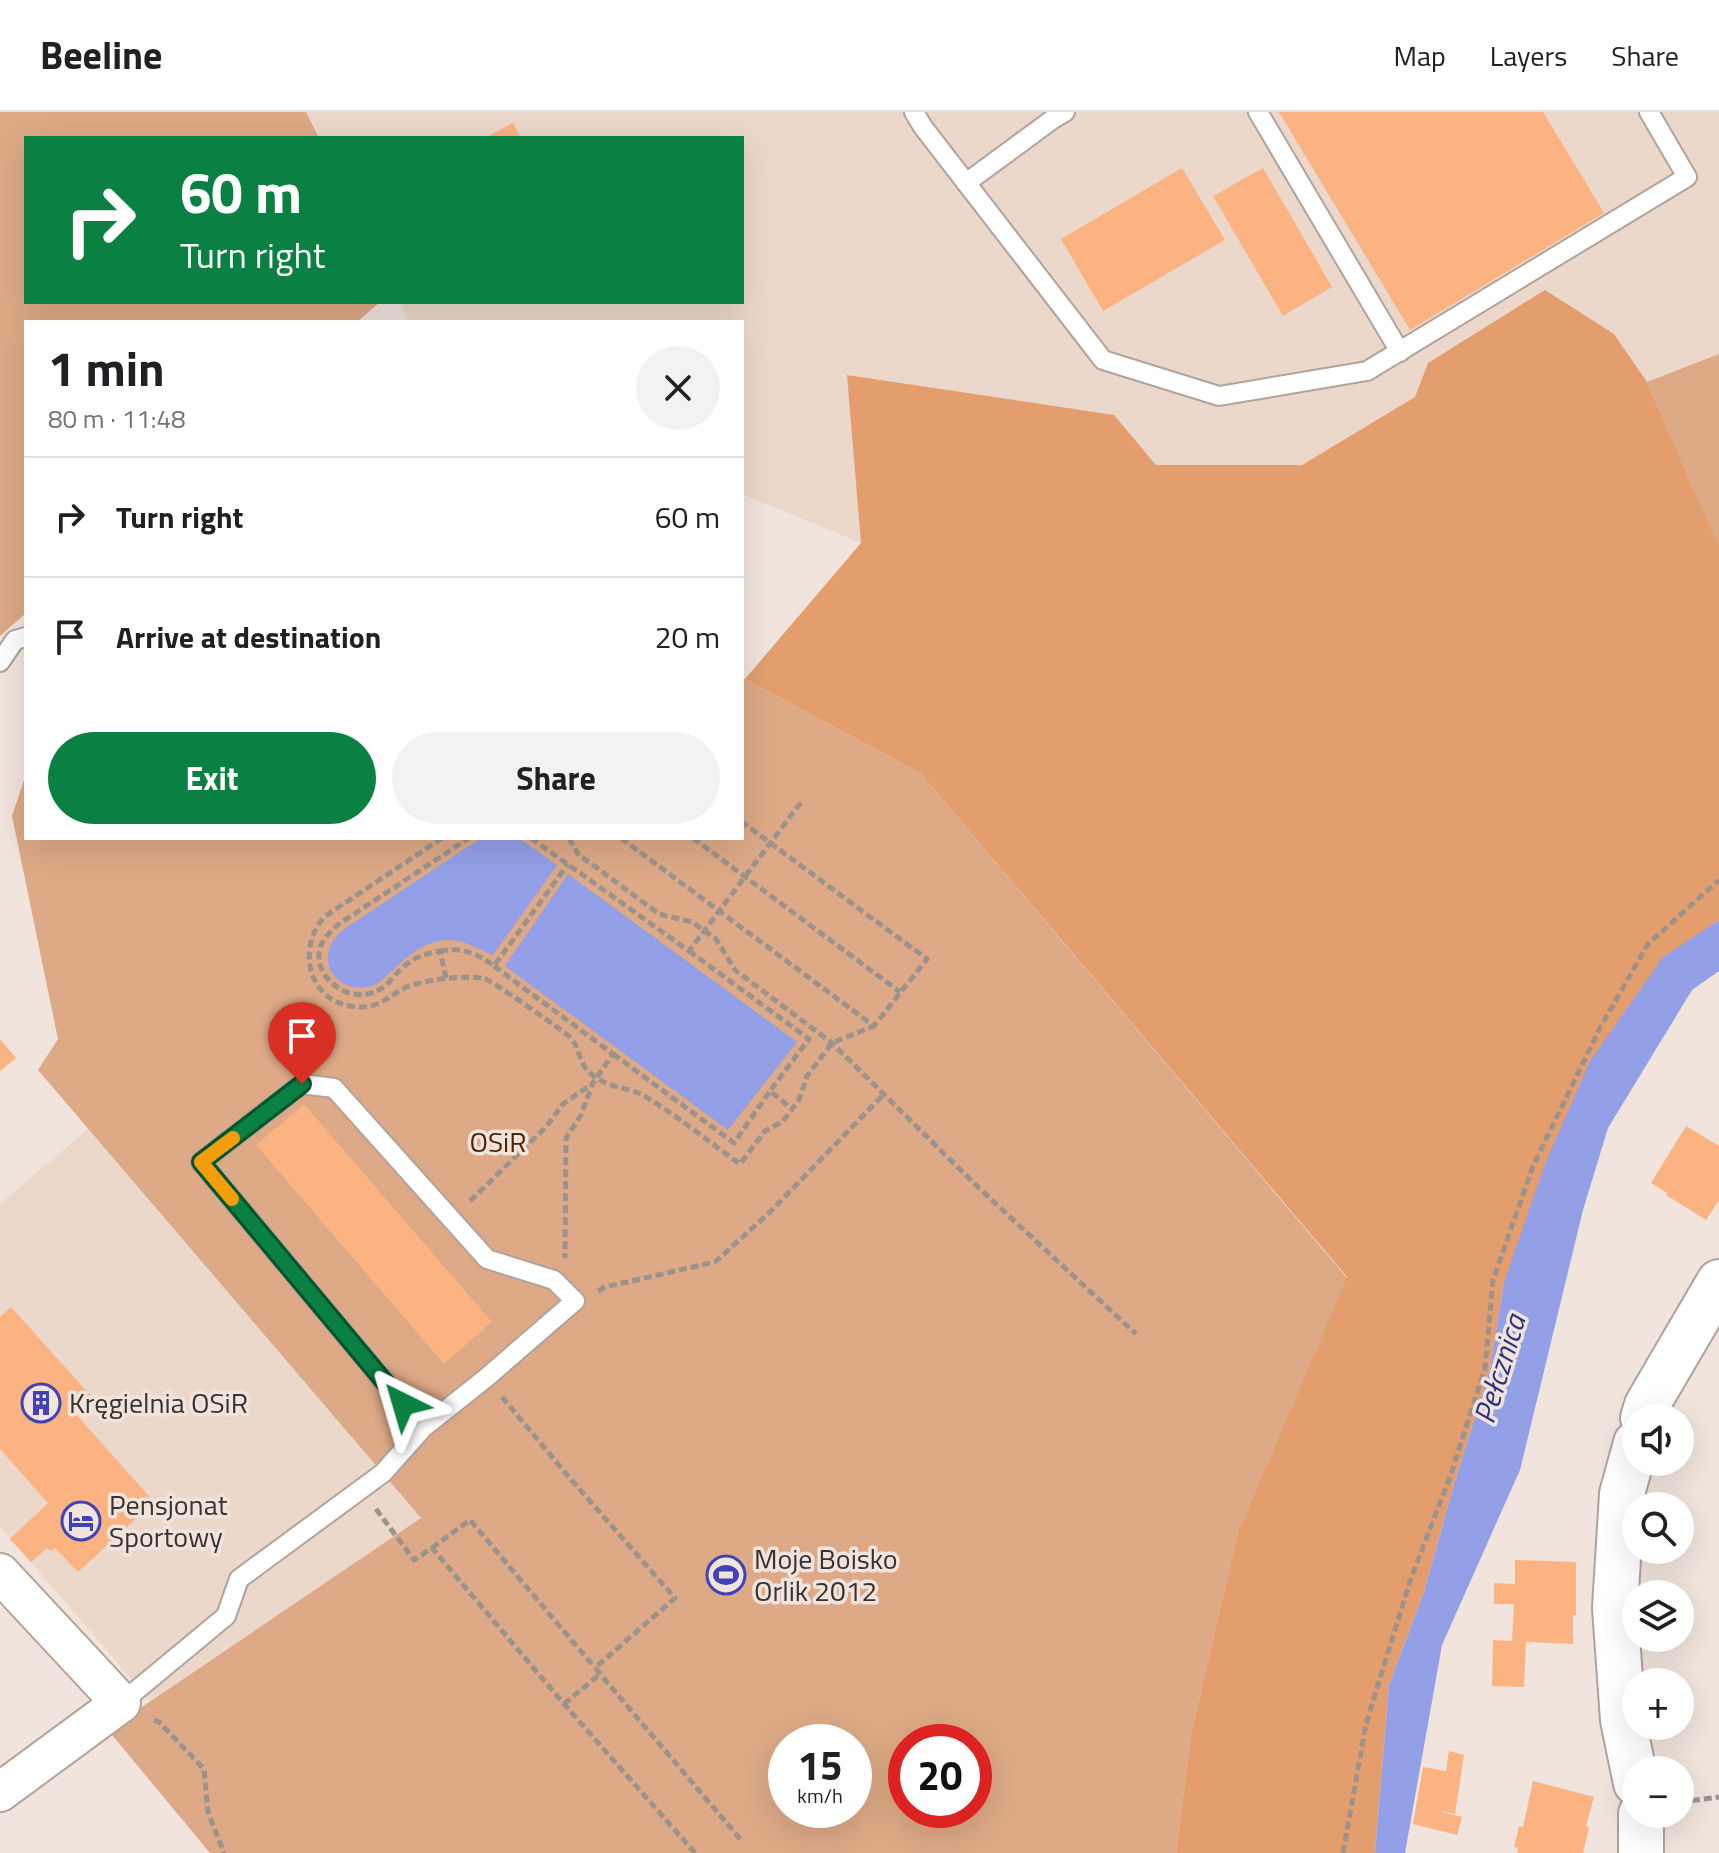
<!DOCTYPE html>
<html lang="en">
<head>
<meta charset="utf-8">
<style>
	body { margin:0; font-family:"Titillium Web",sans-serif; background:#f2f2f2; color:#202124; height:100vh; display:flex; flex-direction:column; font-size:30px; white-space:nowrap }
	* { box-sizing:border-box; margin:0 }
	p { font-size:26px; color:#757577 }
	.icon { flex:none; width:44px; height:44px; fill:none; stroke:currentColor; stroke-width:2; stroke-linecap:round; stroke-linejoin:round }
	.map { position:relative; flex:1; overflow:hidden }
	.details { position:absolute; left:24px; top:208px; width:720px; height:520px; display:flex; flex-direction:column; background:#fff; border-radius:0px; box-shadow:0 8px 32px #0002 }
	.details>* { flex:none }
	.hud { position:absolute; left:24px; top:24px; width:720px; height:168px; border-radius:0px; box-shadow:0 8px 32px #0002; background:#0b8043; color:#fff; overflow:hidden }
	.buttons { position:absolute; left:1622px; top:1292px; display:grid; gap:16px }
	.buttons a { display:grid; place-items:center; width:72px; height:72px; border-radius:50%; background:#fff; box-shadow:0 8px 32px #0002; font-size:40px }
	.speed { position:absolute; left:768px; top:1612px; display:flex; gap:16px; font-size:40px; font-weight:700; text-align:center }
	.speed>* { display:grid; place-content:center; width:104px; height:104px; border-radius:50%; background:#fff; box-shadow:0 8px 32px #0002; line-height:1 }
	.speed small { font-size:20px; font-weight:400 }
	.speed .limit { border:12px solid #d22; background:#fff; color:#111 }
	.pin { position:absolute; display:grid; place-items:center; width:68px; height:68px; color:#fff; margin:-82px -34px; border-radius:50% 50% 50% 0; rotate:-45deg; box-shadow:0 0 8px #0007 }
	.pin .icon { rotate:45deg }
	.me { position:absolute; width:88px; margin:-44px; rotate:320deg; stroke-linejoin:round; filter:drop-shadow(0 0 6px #0008) }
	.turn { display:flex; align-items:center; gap:28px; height:168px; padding:0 24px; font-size:36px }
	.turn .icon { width:104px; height:104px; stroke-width:2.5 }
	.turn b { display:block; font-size:56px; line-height:68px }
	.round { display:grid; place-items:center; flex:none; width:84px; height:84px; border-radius:42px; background:#f2f2f2 }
	.summary { display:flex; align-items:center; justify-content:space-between; height:136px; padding:0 24px }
	h1 { font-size:48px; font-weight:700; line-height:60px }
	.primary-button { display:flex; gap:16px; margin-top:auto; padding:16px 24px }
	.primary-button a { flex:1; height:92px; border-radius:48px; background:#0b8043; color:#fff; font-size:32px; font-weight:700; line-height:92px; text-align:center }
	.primary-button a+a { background:#f2f2f2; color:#202124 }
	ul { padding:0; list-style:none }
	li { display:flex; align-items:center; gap:24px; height:120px; padding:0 24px; border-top:2px solid #e0e0e0 }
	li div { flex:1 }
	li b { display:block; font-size:30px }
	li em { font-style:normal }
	header { display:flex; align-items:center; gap:48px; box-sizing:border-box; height:112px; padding:0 40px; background:#fff; border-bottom:2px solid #e0e0e0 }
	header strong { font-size:38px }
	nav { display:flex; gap:44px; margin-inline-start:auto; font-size:28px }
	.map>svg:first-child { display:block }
	.built { fill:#ecd8cb }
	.green { fill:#dda986; fill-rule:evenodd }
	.forest { fill:#e49e6e }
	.water { fill:#939fe7 }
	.building { fill:#fbb382 }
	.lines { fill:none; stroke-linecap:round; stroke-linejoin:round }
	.lane-casing { stroke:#afa39b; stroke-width:22 }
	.street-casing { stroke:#afa39b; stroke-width:42 }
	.secondary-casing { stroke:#afa39b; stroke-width:48 }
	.path { stroke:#9c938d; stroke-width:5; stroke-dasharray:8 4; stroke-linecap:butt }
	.lane { stroke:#fff; stroke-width:18 }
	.street { stroke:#fff; stroke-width:38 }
	.secondary { stroke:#fff; stroke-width:44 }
	.route-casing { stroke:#07532c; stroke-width:20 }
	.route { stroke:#0b8043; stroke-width:14 }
	.slow { stroke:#f59e0b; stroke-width:14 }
	.labels { text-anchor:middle; stroke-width:7; stroke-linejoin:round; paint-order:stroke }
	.park-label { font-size:28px; fill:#502400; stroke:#f1e4dc }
	.poi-label { font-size:28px; fill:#383330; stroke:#f1e4dc; text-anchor:start }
	.water-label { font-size:30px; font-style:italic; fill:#2e3082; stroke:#f1e4dc }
</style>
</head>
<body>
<header>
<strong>Beeline</strong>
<nav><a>Map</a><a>Layers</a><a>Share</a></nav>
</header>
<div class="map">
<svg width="1719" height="1741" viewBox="0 0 1719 1741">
	<rect width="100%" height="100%" fill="#f1e4dc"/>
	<g class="built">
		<path d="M306 0H1719V242L1647 270 1614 222 1428 251 1415 285 1302 353H1156L1113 303 848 263 861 431 742 382V210H408L400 190H742V26H319Z"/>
		<path d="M89 1016 421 1406 150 1589 0 1414V1092Z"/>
	</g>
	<g class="green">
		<path d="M0 0H306L319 26H26V190H380L357 210H26V501L0 524Z"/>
		<path d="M1719 242V431L1717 432 1647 270Z"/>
		<path d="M742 567H745L920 661 1347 1166 1238 1419 1191 1622 1176 1741H210L108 1618 421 1406 38 958 58 927 12 704 26 662V726H742ZM786 1630H854V1698H786ZM906 1630H974V1698H906Z"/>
	</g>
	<path class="forest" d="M1545 178 1614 222 1647 270 1717 431H1719V808L1663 846 1504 1170 1490 1257 1455 1369 1424 1480 1389 1573 1375 1741H1176L1191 1622 1238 1419 1347 1165 920 661 745 567 861 431 847 263 1114 303 1156 353H1302L1415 285 1428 251Z"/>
	<g class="water">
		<path d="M481 726H519L557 753 493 843C482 839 469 831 458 829 430 825 412 840 393 858 385 865 378 874 367 875 328 880 313 838 346 816Z"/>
		<path d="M568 762 797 930 728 1018 505 854Z"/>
		<path d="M1719 808V859L1692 878 1608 1016 1583 1098 1520 1358 1442 1533 1405 1741H1375L1389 1573 1424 1480 1455 1369 1490 1257 1504 1170 1545 1052 1590 949 1663 845Z"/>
	</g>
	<g class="building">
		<path d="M1279 0H1543L1604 101 1410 218Z"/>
		<path d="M513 11 521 26H485Z"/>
		<path d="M1182 56 1225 128 1103 199 1061 127Z"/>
		<path d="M1263 56 1332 175 1283 204 1213 84Z"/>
		<path d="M0 927 16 946 0 959Z"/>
		<path d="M304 992 492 1210 444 1252 256 1033Z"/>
		<path d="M1686 1014 1719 1034V1088L1706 1108 1666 1083 1667 1081 1651 1071Z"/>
		<path d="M11 1195 91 1284 73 1299 154 1390 78 1460 55 1436 51 1439 47 1436 31 1450 10 1427 48 1391 0 1337V1205Z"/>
		<path d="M1515 1448 1576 1450V1503H1573V1532L1526 1530 1524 1575 1492 1574 1493 1528 1512 1529 1514 1492H1494V1471L1515 1472Z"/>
		<path d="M1449 1639 1464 1643 1455 1702 1442 1699V1700L1462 1705 1457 1723 1413 1712 1423 1655 1446 1659Z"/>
		<path d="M1533 1669 1594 1685 1586 1714 1589 1715 1583 1741H1517L1518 1736 1514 1735 1519 1714 1523 1715Z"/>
	</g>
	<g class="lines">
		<g class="lane-casing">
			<g id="lane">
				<path d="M914 0 923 15 1103 248 1219 284 1367 259 1687 65 1649 0"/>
				<path d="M1258 0 1400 240"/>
				<path d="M966 71 1053 7 1065 0"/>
				<path d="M0 550 15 528 26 525"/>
				<path d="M121 1591 226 1504 239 1467 383 1361 423 1316 486 1266 575 1189 554 1168 487 1147 334 976 302 972 201 1050 423 1316"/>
			</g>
		</g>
		<g class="street-casing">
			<path id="street" d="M0 1461 121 1591 0 1680"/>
		</g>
		<g class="secondary-casing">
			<g id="secondary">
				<path d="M1643 1306 1647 1293 1719 1170"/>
				<path d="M1636 1331 1622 1382 1615 1496 1623 1608 1636 1671"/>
				<path d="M1641 1741V1702"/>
			</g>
		</g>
		<g class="path">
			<path d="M442 726 324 805C295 839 310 893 358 895 381 896 389 883 407 875 422 868 470 862 485 867 491 868 565 920 570 925 582 938 576 951 595 965 612 977 630 975 646 985 679 1005 709 1030 740 1052L765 1019 782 1010 799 988 807 964 832 931 874 914"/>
			<path d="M531 726 689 839 802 689"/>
			<path d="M569 726 578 742 659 802 692 810 716 827 735 858 832 931 982 1079 1136 1222"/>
			<path d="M621 726 874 914 927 847 742 710"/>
			<path d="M693 726 900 880"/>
			<path d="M440 839C463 835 476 841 494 854L568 752"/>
			<path d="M689 839 809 927 770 979"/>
			<path d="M494 854 613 942 593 971 581 1003 566 1026 565 1146"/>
			<path d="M446 866 440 839C430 841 420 843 411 849 402 855 395 863 388 871 372 887 348 886 332 871 324 864 318 853 319 843 319 830 330 820 339 812L469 726"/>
			<path d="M613 942 734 1031 770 979 792 997"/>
			<path d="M470 1089 546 1015 563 992 592 972"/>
			<path d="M598 1179 605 1175 715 1150 768 1102 884 982"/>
			<path d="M502 1285 568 1364 675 1486 595 1556 741 1728"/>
			<path d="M376 1397 414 1448 432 1436 564 1592 695 1741"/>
			<path d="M432 1436 470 1408 595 1556"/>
			<path d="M564 1592 600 1562"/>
			<path d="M154 1608 159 1610 204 1657 208 1700 224 1741"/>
			<path d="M1680 1690 1719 1685"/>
			<path d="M1343 1741 1366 1612 1410 1469 1450 1365 1485 1256 1493 1168 1533 1054 1601 914 1648 832 1719 768"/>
		</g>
		<use href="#lane" class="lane"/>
		<use href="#street" class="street"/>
		<use href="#secondary" class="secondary"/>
	</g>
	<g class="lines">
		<g class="route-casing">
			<path id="route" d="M302 972 201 1050 403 1292"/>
		</g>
		<use href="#route" class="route"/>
		<path class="slow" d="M232 1087 201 1050 233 1026"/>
	</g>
	<defs>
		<g id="building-ring" transform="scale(2)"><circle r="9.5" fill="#f1e4dc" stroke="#4142b7" stroke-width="1.5"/><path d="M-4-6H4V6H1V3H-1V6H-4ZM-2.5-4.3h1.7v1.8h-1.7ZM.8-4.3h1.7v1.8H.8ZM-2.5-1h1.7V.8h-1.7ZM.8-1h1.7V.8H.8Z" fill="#4142b7"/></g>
		<g id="hotel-ring" transform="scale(2)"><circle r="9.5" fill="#f1e4dc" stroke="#4142b7" stroke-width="1.5"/><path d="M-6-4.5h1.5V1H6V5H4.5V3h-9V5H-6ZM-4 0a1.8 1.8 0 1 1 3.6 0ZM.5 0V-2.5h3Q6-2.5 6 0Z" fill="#4142b7"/></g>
		<g id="stadium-ring" transform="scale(2)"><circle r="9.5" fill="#f1e4dc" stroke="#4142b7" stroke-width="1.5"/><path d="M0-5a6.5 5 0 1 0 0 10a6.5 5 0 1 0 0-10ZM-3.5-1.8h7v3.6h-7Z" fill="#4142b7"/></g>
	</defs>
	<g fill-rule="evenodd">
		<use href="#building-ring" x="41" y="1291"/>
		<use href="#hotel-ring" x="81" y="1409"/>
		<use href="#stadium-ring" x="726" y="1463"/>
	</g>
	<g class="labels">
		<g class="park-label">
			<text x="498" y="1040">OSiR</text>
		</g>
		<g class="poi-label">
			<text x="69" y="1301">Kręgielnia OSiR</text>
			<text x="109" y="1403">Pensjonat<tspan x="109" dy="32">Sportowy</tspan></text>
			<text x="754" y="1457">Moje Boisko<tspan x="754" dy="32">Orlik 2012</tspan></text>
		</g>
		<g class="water-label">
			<text transform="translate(1500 1257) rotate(-73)" y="10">Pełcznica</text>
		</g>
	</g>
</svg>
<div class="buttons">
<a><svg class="icon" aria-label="sound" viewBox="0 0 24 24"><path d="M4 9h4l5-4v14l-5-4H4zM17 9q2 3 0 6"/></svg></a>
<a><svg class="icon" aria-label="search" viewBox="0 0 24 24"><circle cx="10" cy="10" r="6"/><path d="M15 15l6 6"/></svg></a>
<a><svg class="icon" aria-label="layers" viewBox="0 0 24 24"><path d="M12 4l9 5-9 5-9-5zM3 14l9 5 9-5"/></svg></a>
<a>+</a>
<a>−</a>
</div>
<div class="speed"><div>15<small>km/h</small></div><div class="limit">20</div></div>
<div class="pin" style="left:302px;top:972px;background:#d93025"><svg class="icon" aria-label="arrive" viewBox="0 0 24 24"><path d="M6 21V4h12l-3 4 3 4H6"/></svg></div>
<svg class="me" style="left:403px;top:1292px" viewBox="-20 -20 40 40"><path d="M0-17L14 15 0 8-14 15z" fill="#0b8043" stroke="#fff" stroke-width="4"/></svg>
<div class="hud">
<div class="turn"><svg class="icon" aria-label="right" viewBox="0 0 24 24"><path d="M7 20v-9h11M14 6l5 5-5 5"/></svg><div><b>60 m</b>Turn right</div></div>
</div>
<section class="details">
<div class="summary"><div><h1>1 min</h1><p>80 m · 11:48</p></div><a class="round"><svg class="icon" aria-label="close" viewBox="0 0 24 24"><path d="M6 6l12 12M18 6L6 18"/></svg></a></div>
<ul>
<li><svg class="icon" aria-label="right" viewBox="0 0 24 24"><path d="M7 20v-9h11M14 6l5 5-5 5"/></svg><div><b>Turn right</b></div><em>60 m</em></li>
<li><svg class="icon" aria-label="arrive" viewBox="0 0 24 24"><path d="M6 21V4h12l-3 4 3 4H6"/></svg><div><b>Arrive at destination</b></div><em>20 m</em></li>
</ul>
<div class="primary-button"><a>Exit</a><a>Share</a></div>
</section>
</div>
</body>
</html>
